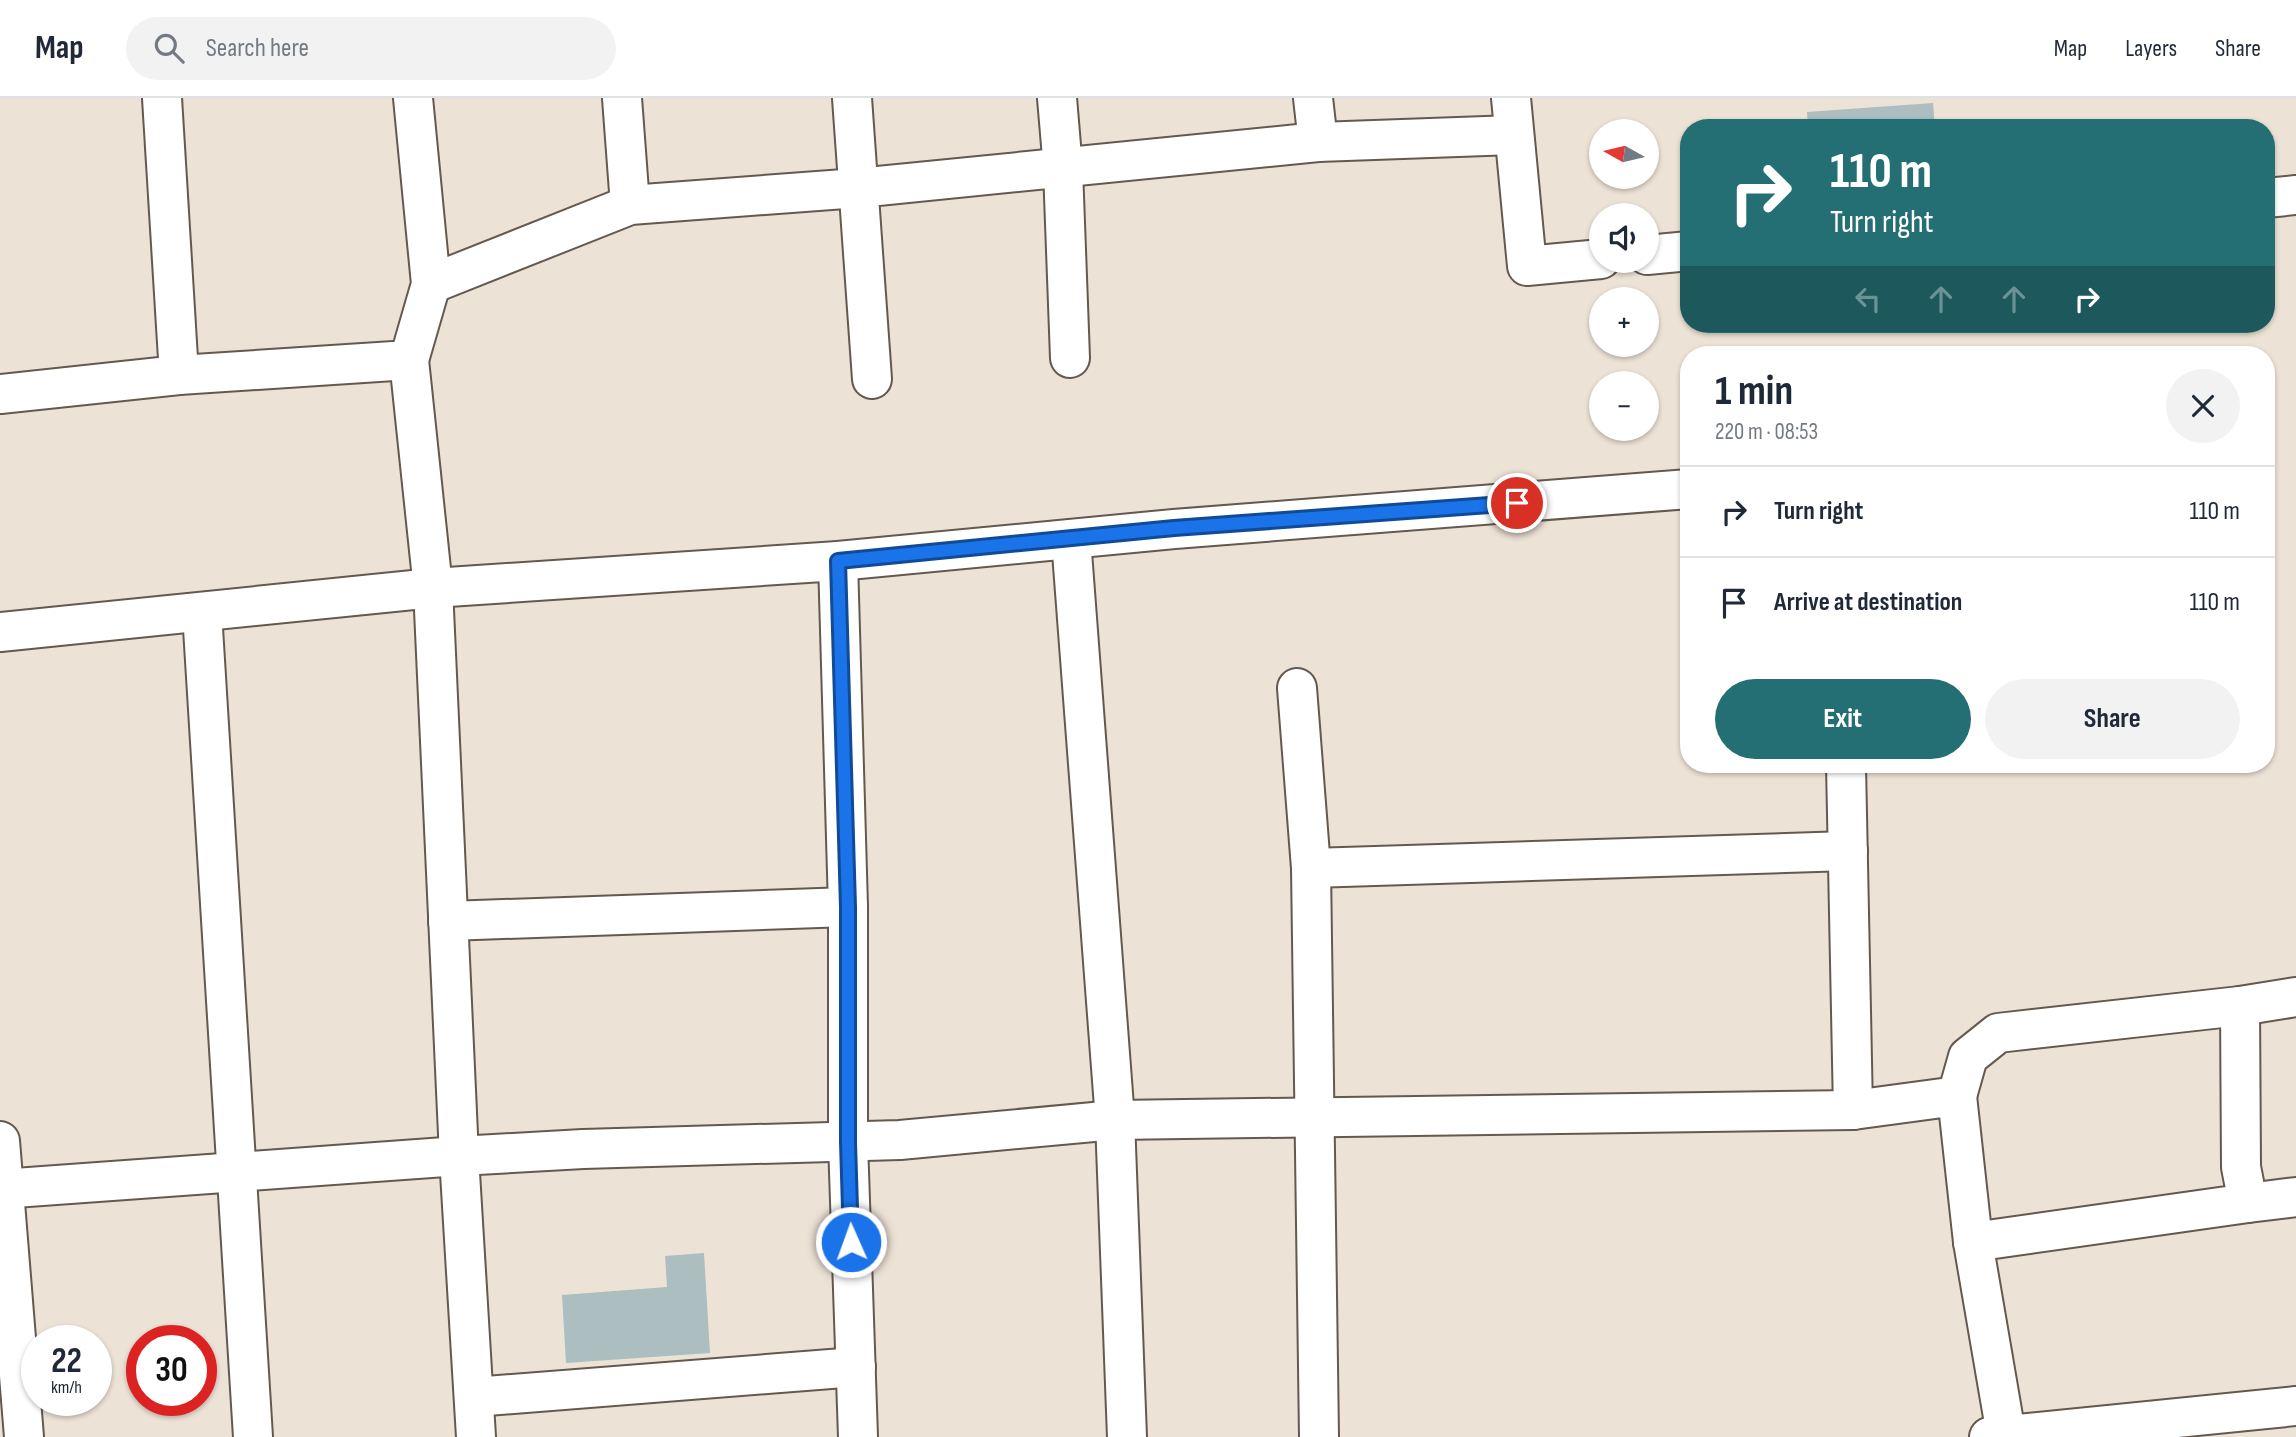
<!DOCTYPE html>
<html lang="en">
<head>
<meta charset="utf-8">
<style>
	body { margin:0; font-family:"Sofia Sans Condensed",sans-serif; background:#f2f2f3; color:#1f2937; height:100vh; display:flex; flex-direction:column; font-size:26px; white-space:nowrap }
	* { box-sizing:border-box; margin:0 }
	p { font-size:23px; color:#747a83 }
	.icon { flex:none; width:38px; height:38px; fill:none; stroke:currentColor; stroke-width:2; stroke-linecap:round; stroke-linejoin:round }
	.map { position:relative; flex:1; overflow:hidden }
	.drawer { position:absolute; left:1680px; top:248px; width:595px; height:427px; display:flex; flex-direction:column; background:#fff; border-radius:28px; box-shadow:0 2px 5px #0004 }
	.drawer>* { flex:none }
	.top-card { position:absolute; left:1680px; top:21px; width:595px; height:214px; border-radius:28px; box-shadow:0 2px 5px #0004; background:#246f74; color:#fff; overflow:hidden }
	.needle { width:46px; rotate:278deg }
	.buttons { position:absolute; left:1589px; top:21px; display:grid; gap:14px }
	.buttons a { display:grid; place-items:center; width:70px; height:70px; border-radius:50%; background:#fff; box-shadow:0 2px 5px #0004; font-size:35px }
	.speed { position:absolute; left:21px; top:1227px; display:flex; gap:14px; font-size:35px; font-weight:700; text-align:center }
	.speed>* { display:grid; place-content:center; width:91px; height:91px; border-radius:50%; background:#fff; box-shadow:0 2px 5px #0004; line-height:1 }
	.speed small { font-size:18px; font-weight:400 }
	.speed .limit { border:10px solid #d22; background:#fff; color:#111 }
	.pin { position:absolute; display:grid; place-items:center; width:60px; height:60px; color:#fff; margin:-30px; border:4px solid #fff; border-radius:50%; box-shadow:0 2px 7px #0007 }
	.me { position:absolute; width:77px; margin:-38px; rotate:358deg; stroke-linejoin:round; filter:drop-shadow(0 0 5px #0008) }
	.turn { display:flex; align-items:center; gap:24px; height:147px; padding:0 35px; font-size:32px }
	.turn .icon { width:91px; height:91px; stroke-width:2.5 }
	.turn b { display:block; font-size:49px; line-height:60px }
	.lanes { display:flex; align-items:center; height:66px; padding:0 35px; background:#0003; justify-content:center; gap:35px; direction:ltr }
	.lanes .off { opacity:.35 }
	.round { display:grid; place-items:center; flex:none; width:74px; height:74px; border-radius:37px; background:#f2f2f3 }
	.overview { display:flex; align-items:center; justify-content:space-between; height:119px; padding:0 35px }
	h1 { font-size:42px; font-weight:700; line-height:52px }
	.primary-button { display:flex; gap:14px; margin-top:auto; padding:14px 35px }
	.primary-button a { flex:1; height:80px; border-radius:42px; background:#246f74; color:#fff; font-size:28px; font-weight:700; line-height:80px; text-align:center }
	.primary-button a+a { background:#f2f2f3; color:#1f2937 }
	ul { padding:0; list-style:none }
	li { display:flex; align-items:center; gap:21px; height:91px; padding:0 35px; border-top:2px solid #e0e1e3 }
	li div { flex:1 }
	li b { display:block; font-size:26px }
	li em { font-style:normal }
	header { display:flex; align-items:center; gap:42px; box-sizing:border-box; height:98px; padding:0 35px; background:#fff; border-bottom:2px solid #e0e1e3 }
	header strong { font-size:33px }
	nav { display:flex; gap:38px; margin-inline-start:auto; font-size:24px }
	.search { width:490px; height:63px; background:#f2f2f3; display:flex; align-items:center; gap:18px; box-sizing:border-box; padding:0 24px; border-radius:38px; color:#747a83; font-size:26px }
	.map>svg:first-child { display:block }
	.building { fill:#acbebf }
	.lines { fill:none; stroke-linecap:round; stroke-linejoin:round }
	.minor-casing { stroke:#63594f; stroke-width:42 }
	.minor { stroke:#fff; stroke-width:38 }
	.route-casing { stroke:#114b97; stroke-width:18 }
	.route { stroke:#1a73e8; stroke-width:12 }
</style>
</head>
<body>
<header>
<strong>Map</strong>
<div class="search"><svg class="icon" aria-label="search" viewBox="0 0 24 24"><circle cx="10" cy="10" r="6"/><path d="M15 15l6 6"/></svg>Search here</div>
<nav><a>Map</a><a>Layers</a><a>Share</a></nav>
</header>
<div class="map">
<svg width="2296" height="1339" viewBox="0 0 2296 1339">
	<rect width="100%" height="100%" fill="#ede2d6"/>
	<g class="building">
		<path d="M1933 5 1935 30H1808L1807 14Z"/>
		<path d="M704 1155 710 1255 566 1265 562 1197 667 1189 665 1158Z"/>
	</g>
	<g class="lines">
		<g class="minor-casing">
			<g id="minor">
				<path d="M162 0 179 277"/>
				<path d="M622 0 630 107"/>
				<path d="M852 0 872 281"/>
				<path d="M1057 0 1063 71 1070 260"/>
				<path d="M1313 0 1318 44"/>
				<path d="M1511 0 1527 168 1601 161"/>
				<path d="M2266 100 2296 97"/>
				<path d="M1647 157 1689 153"/>
				<path d="M431 186 630 107 858 90 1318 44 1514 37"/>
				<path d="M409 262 433 490 459 1058 476 1339"/>
				<path d="M0 296 179 277 409 262 431 186 413 0"/>
				<path d="M1071 441 1115 1022 1127 1339"/>
				<path d="M838 463 848 809V1044L858 1339"/>
				<path d="M202 514 253 1339"/>
				<path d="M0 534 433 490 838 463 1174 431 1689 391"/>
				<path d="M1297 590 1311 770 1319 1339"/>
				<path d="M1846 667 1853 1012"/>
				<path d="M1311 770 1848 753"/>
				<path d="M448 823 848 809"/>
				<path d="M1957 998 1968 959 1998 935 2240 908 2296 899"/>
				<path d="M0 1043 24 1339"/>
				<path d="M0 1091 459 1058 583 1051 900 1042 1115 1022 1853 1012 1957 998 1973 1144 2006 1336"/>
				<path d="M2248 1105 2296 1099"/>
				<path d="M1973 1144 2248 1105 2241 1069 2240 908"/>
				<path d="M474 1299 856 1269"/>
				<path d="M1989 1339 2296 1308"/>
			</g>
		</g>
		<use href="#minor" class="minor"/>
	</g>
	<g class="lines">
		<g class="route-casing">
			<path id="route" d="M851 1144 848 1044V809L838 463 1174 430 1517 405"/>
		</g>
		<use href="#route" class="route"/>
	</g>
</svg>
<div class="buttons">
<a><svg class="needle" viewBox="-14 -14 28 28"><path d="M0-13l5 13h-10z" fill="#e53935"/><path d="M0 13l5-13h-10z" fill="#747a83"/></svg></a>
<a><svg class="icon" aria-label="sound" viewBox="0 0 24 24"><path d="M4 9h4l5-4v14l-5-4H4zM17 9q2 3 0 6"/></svg></a>
<a>+</a>
<a>−</a>
</div>
<div class="speed"><div>22<small>km/h</small></div><div class="limit">30</div></div>
<div class="pin" style="left:1517px;top:405px;background:#d93025"><svg class="icon" aria-label="arrive" viewBox="0 0 24 24"><path d="M6 21V4h12l-3 4 3 4H6"/></svg></div>
<svg class="me" style="left:851px;top:1144px" viewBox="-20 -20 40 40"><circle r="17" fill="#1a73e8" stroke="#fff" stroke-width="3"/><path d="M0-11L8 9 0 5-8 9z" fill="#fff"/></svg>
<div class="top-card">
<div class="turn"><svg class="icon" aria-label="right" viewBox="0 0 24 24"><path d="M7 20v-9h11M14 6l5 5-5 5"/></svg><div><b>110 m</b>Turn right</div></div>
<div class="lanes"><svg class="icon off" aria-label="left" viewBox="0 0 24 24"><path d="M17 20v-9H6M10 6l-5 5 5 5"/></svg><svg class="icon off" aria-label="ahead" viewBox="0 0 24 24"><path d="M12 20V5M6 11l6-6 6 6"/></svg><svg class="icon off" aria-label="ahead" viewBox="0 0 24 24"><path d="M12 20V5M6 11l6-6 6 6"/></svg><svg class="icon" aria-label="right" viewBox="0 0 24 24"><path d="M7 20v-9h11M14 6l5 5-5 5"/></svg></div>
</div>
<section class="drawer">
<div class="overview"><div><h1>1 min</h1><p>220 m · 08:53</p></div><a class="round"><svg class="icon" aria-label="close" viewBox="0 0 24 24"><path d="M6 6l12 12M18 6L6 18"/></svg></a></div>
<ul>
<li><svg class="icon" aria-label="right" viewBox="0 0 24 24"><path d="M7 20v-9h11M14 6l5 5-5 5"/></svg><div><b>Turn right</b></div><em>110 m</em></li>
<li><svg class="icon" aria-label="arrive" viewBox="0 0 24 24"><path d="M6 21V4h12l-3 4 3 4H6"/></svg><div><b>Arrive at destination</b></div><em>110 m</em></li>
</ul>
<div class="primary-button"><a>Exit</a><a>Share</a></div>
</section>
</div>
</body>
</html>
